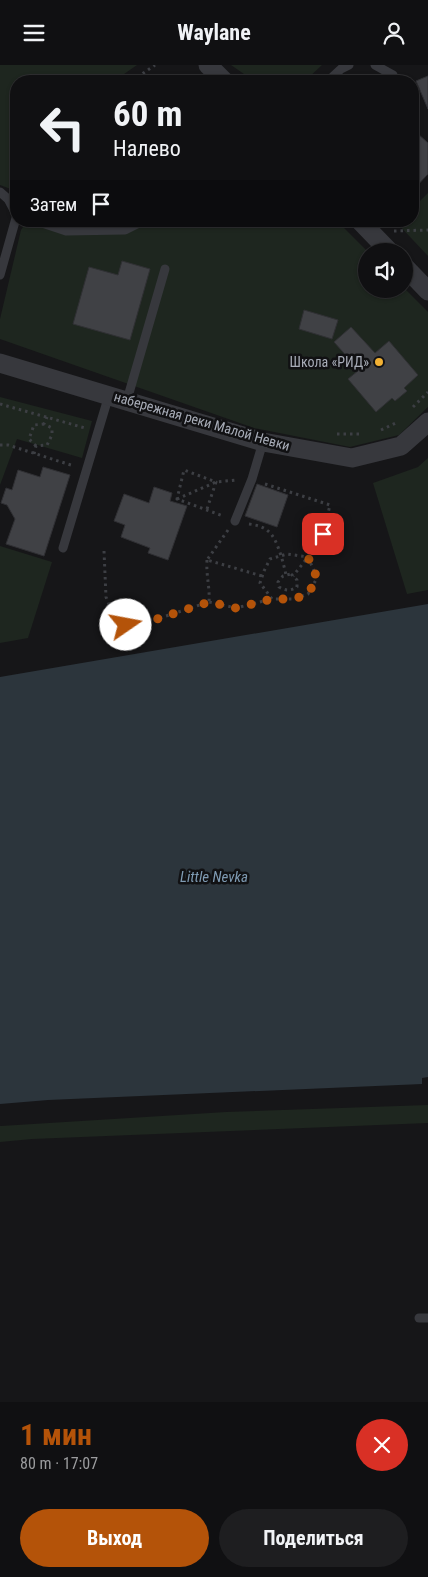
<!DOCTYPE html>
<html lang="ru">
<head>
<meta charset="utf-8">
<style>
	body { margin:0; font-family:"Roboto Condensed",sans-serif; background:#1e1e20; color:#f1f3f6; height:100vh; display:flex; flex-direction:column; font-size:19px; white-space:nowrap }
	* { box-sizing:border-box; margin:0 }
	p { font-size:16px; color:#9c9d9f }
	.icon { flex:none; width:28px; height:28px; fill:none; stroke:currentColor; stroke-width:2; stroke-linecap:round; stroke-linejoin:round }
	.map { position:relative; height:1337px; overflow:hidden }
	.panel { display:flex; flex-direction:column; background:#101012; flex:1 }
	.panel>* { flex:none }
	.guide { position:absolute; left:10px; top:10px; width:409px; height:152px; border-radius:20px; box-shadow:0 1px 4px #0004,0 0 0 1px #303032; background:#101012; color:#f1f3f6; overflow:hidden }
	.controls { position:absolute; left:358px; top:178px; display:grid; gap:10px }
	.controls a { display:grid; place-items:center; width:55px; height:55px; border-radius:50%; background:#101012; box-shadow:0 1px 4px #0004,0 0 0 1px #303032; font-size:25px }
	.pin { position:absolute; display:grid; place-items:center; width:42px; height:42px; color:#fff; margin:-21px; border-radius:10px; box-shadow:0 2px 8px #0006 }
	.me { position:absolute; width:55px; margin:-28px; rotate:78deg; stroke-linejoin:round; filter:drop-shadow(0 0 4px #0008) }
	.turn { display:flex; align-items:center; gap:18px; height:105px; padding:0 20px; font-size:22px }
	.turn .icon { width:65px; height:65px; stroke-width:2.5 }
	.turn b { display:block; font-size:35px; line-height:42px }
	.then { display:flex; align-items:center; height:48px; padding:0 20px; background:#0003; gap:10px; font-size:19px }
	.round { display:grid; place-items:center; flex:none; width:52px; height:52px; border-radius:26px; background:#1e1e20 }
	.head { display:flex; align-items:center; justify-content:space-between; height:85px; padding:0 20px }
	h1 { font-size:30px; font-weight:700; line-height:38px; color:#b45309 }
	.primary-button { display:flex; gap:10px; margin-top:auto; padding:10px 20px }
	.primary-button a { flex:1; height:58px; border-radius:30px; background:#b45309; color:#fff; font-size:20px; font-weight:700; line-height:58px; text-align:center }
	.primary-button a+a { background:#1e1e20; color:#f1f3f6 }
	header { display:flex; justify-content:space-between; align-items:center; height:65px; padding:0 20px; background:#101012; font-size:22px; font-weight:700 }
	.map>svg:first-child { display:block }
	.green { fill:#1e261f }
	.water { fill:#2c353c }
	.building { fill:#404145; stroke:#303034 }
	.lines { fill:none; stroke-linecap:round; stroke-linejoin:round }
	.path { stroke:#3d3f44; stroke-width:3; stroke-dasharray:2.5 4; stroke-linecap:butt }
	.service { stroke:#37383d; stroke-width:9 }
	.minor { stroke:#37383d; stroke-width:19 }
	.route { stroke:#b45309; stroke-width:9; stroke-dasharray:0 16.2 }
	.poi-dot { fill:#f2b134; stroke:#111113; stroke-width:2 }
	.labels { text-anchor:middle; stroke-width:5; stroke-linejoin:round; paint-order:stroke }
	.poi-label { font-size:14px; fill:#a8adb8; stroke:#111113; text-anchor:end }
	.street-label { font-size:14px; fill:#a8adb8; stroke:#111113 }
	.water-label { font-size:15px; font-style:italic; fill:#7f9bb3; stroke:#111113 }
</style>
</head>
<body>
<header><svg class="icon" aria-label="menu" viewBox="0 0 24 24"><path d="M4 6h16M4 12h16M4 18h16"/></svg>Waylane<svg class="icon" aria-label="person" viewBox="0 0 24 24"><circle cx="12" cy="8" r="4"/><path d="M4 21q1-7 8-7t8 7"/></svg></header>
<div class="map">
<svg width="428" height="1337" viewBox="0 0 428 1337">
	<rect width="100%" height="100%" fill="#161618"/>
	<g class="green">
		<path d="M0 0H137L114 16H16V126L0 120Z"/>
		<path d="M231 0H322L305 16H254Z"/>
		<path d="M428 128V191L397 158 399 156H412L413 143Z"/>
		<path d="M27 156H337L367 186 366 224 404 223 428 247V342L399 370 350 382 254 363 0 274V254L21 165Z"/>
		<path d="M0 332 92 356 82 393 17 374 0 420Z"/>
		<path d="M428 393V525L407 529 373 418 418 402Z"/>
		<path d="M0 481 52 497 28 573 0 578Z"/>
		<path d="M428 1040V1058L32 1074 0 1077V1061H1L226 1047Z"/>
	</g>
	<path class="water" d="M428 539V1012L422 1013V1019L48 1035 0 1039V612Z"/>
	<g class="building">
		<path d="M428 11V44L416 16Z"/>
		<path d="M417 68 428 78V109L412 126V72Z"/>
		<path d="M122 196 150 204 130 275 73 259 89 202 118 210Z"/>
		<path d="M304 245 338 255 332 274 299 264Z"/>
		<path d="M351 262 375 288 389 276 418 310 404 323 407 326 395 336 392 333 376 347 348 314 359 305 334 277Z"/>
		<path d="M43 402 70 410 44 491 6 479 15 454 7 440 1 438 6 423 12 425 18 405 40 412Z"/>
		<path d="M257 419 288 430 277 462 245 451Z"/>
		<path d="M154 422 172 428 170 436 187 441 168 495 148 488 150 483 121 472 125 460 114 456 124 429 149 438Z"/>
	</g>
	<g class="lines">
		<g class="path">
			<path d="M132 16 155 0"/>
			<path d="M394 166 428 165"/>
			<path d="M0 339 85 363"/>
			<path d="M413 342 428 327"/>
			<path d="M381 365 398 357"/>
			<path d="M337 369H363"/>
			<path d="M0 380H8L74 401"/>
			<path d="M36 381 29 374 34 360 44 359"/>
			<path d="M34 389 36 381 47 380 52 370V363L44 359 47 352"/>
			<path d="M265 419 330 440 323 469 308 492 287 489 270 494 264 506 260 518 272 534H294L308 529 317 513 308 492 293 511"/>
			<path d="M177 434 216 417 237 415"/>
			<path d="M207 444 216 417 184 405 177 434 223 451"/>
			<path d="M249 459C256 460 262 461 268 466 277 472 284 500 286 510"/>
			<path d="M228 465 207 495 262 511"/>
			<path d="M104 486 106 532 114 553 126 560 157 554 209 537 236 543 272 534"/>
			<path d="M207 495C206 511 210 522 209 537"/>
			<path d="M291 509 297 515V522C290 526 286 526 279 522L278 517 283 511Z"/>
		</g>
		<g class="service">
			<path d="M375 0 393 10 395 16"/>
			<path d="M328 16 341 4 349 0"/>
			<path d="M0 127 8 134 16 149"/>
			<path d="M36 156 66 166 125 165 143 156"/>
			<path d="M0 210 16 153"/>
			<path d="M127 335 165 204"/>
			<path d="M235 456 252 414 263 377"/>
			<path d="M63 483 109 330"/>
			<path d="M419 1253H428"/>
		</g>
		<g class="minor">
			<path d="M208 0 224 16"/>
			<path d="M360 156 389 186"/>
			<path d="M404 201 428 226"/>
			<path d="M0 298 263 377 352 393 401 381 428 357"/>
		</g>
	</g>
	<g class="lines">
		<path class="route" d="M126 560 157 554 209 537 236 543 272 534H294L308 529 317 513 308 492 323 469"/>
	</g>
	<circle class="poi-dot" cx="379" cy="297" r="5"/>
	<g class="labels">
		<g class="poi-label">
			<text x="369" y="302">Школа «РИД»</text>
		</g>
		<g class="street-label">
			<text transform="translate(202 356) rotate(16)" y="5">набережная реки Малой Невки</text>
		</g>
		<g class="water-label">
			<text x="214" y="817">Little Nevka</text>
		</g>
	</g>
</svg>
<div class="controls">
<a><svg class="icon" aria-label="sound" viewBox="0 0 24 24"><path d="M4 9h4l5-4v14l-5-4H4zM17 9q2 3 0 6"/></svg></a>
</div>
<div class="pin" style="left:323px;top:469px;background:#d93025"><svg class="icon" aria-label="arrive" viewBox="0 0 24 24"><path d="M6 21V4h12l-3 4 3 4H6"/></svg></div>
<svg class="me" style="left:126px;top:560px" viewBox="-20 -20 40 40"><circle r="19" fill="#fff"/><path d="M0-13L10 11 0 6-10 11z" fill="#b45309"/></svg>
<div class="guide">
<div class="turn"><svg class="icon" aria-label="left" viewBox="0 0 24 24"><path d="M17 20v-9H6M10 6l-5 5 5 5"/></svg><div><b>60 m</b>Налево</div></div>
<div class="then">Затем<svg class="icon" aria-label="arrive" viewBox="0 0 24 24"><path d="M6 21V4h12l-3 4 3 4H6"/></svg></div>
</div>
</div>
<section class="panel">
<div class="head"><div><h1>1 мин</h1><p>80 m · 17:07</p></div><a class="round" style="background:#d93025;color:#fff"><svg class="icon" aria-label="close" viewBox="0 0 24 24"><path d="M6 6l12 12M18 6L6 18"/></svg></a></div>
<div class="primary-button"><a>Выход</a><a>Поделиться</a></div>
</section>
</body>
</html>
